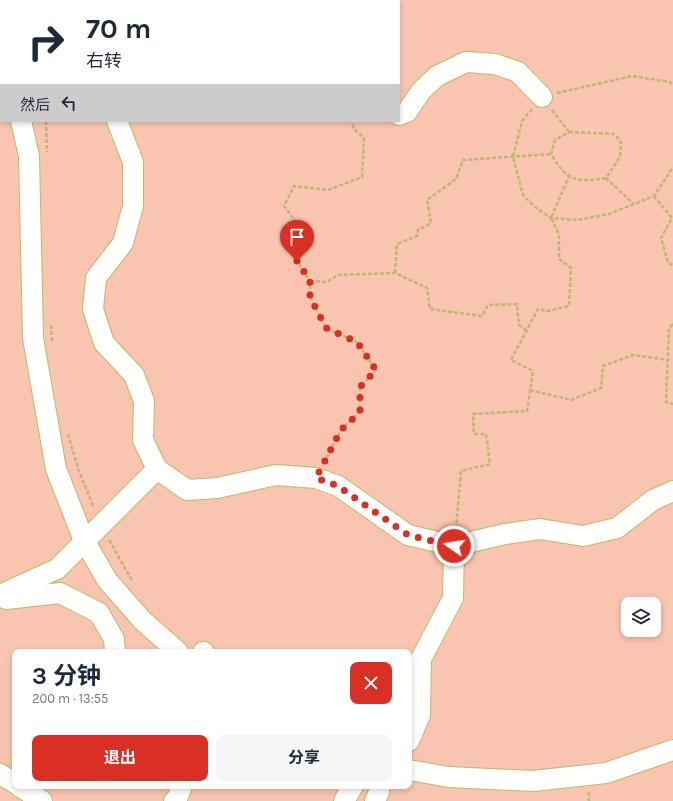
<!DOCTYPE html>
<html lang="zh">
<head>
<meta charset="utf-8">
<style>
	body { margin:0; font-family:Karla,"Noto Sans SC",sans-serif; background:#f6f6f7; color:#1f2937; height:100vh; display:flex; flex-direction:column; font-size:15px; white-space:nowrap }
	* { box-sizing:border-box; margin:0 }
	p { font-size:13px; color:#747a83 }
	.icon { flex:none; width:22px; height:22px; fill:none; stroke:currentColor; stroke-width:2; stroke-linecap:round; stroke-linejoin:round }
	.map { position:relative; flex:1; overflow:hidden }
	.sheet { position:absolute; left:12px; top:649px; width:400px; height:140px; display:flex; flex-direction:column; background:#fff; border-radius:8px; box-shadow:0 2px 6px #0003 }
	.sheet>* { flex:none }
	.guide { position:absolute; left:0px; top:0px; width:400px; height:122px; box-shadow:0 2px 6px #0003; background:#fff; color:#1f2937; overflow:hidden }
	.fabs { position:absolute; left:621px; top:597px; display:grid; gap:8px }
	.fabs a { display:grid; place-items:center; width:40px; height:40px; border-radius:8px; background:#fff; box-shadow:0 2px 6px #0003; font-size:20px }
	.pin { position:absolute; display:grid; place-items:center; width:34px; height:34px; color:#fff; margin:-41px -17px; border-radius:50% 50% 50% 0; rotate:-45deg; box-shadow:0 0 4px #0007 }
	.pin .icon { rotate:45deg }
	.me { position:absolute; width:44px; margin:-22px; rotate:283deg; stroke-linejoin:round; filter:drop-shadow(0 0 3px #0008) }
	.turn { display:flex; align-items:center; gap:14px; height:84px; padding:0 20px; font-size:18px }
	.turn .icon { width:52px; height:52px; stroke-width:2.5 }
	.turn b { display:block; font-size:28px; line-height:34px }
	.then { display:flex; align-items:center; height:38px; padding:0 20px; background:#0003; gap:8px; font-size:15px }
	.round { display:grid; place-items:center; flex:none; width:42px; height:42px; border-radius:8px; background:#f6f6f7 }
	.head { display:flex; align-items:center; justify-content:space-between; height:68px; padding:0 20px }
	h1 { font-size:24px; font-weight:700; line-height:30px }
	.cta { display:flex; gap:8px; margin-top:auto; padding:8px 20px }
	.cta a { flex:1; height:46px; border-radius:8px; background:#d93025; color:#fff; font-size:16px; font-weight:700; line-height:46px; text-align:center }
	.cta a+a { background:#f6f6f7; color:#1f2937 }
	.map>svg:first-child { display:block }
	.green { fill:#f9c5b1; fill-rule:evenodd }
	.lines { fill:none; stroke-linecap:round; stroke-linejoin:round }
	.minor-casing { stroke:#c2b864; stroke-width:22 }
	.path { stroke:#bfb671; stroke-width:2.5; stroke-dasharray:4 2; stroke-linecap:butt }
	.minor { stroke:#fff; stroke-width:20 }
	.route { stroke:#d93025; stroke-width:7; stroke-dasharray:0 12.6 }
</style>
</head>
<body>
<div class="map">
<svg width="673" height="801" viewBox="0 0 673 801">
	<rect width="100%" height="100%" fill="#f7ed98"/>
	<path class="green" d="M0 0H673V801H0ZM1 1H399V121H1ZM628 604H654V630H628ZM15 652H409V786H15Z"/>
	<g class="lines">
		<g class="minor-casing">
			<g id="minor">
				<path d="M31 1V0"/>
				<path d="M0 38 1 42"/>
				<path d="M399 115 407 112 421 91 437 76 466 62 495 64 518 72 542 97"/>
				<path d="M21 121 29 156 33 338 56 469 83 538 107 580 142 620 178 652"/>
				<path d="M117 121 133 162V206L123 243 96 278 93 309 104 343 134 375 144 401 143 440 157 469 187 490 217 488 276 475 316 478 338 486 408 535 454 546 505 534 540 529 583 536 617 528 653 500 673 491"/>
				<path d="M0 595 57 569 157 469"/>
				<path d="M6 599 60 593 99 613 114 639 115 652"/>
				<path d="M203 652H204"/>
				<path d="M409 741 420 715 421 659 453 598 454 546"/>
				<path d="M409 770 449 777 533 781 606 773 673 750"/>
				<path d="M0 774 15 783"/>
				<path d="M19 786 42 801"/>
				<path d="M174 801 177 799 182 786"/>
				<path d="M344 801 353 786"/>
				<path d="M375 801 379 792V786"/>
			</g>
		</g>
		<g class="path">
			<path d="M7 0 8 1"/>
			<path d="M557 93 632 76 670 82 673 85"/>
			<path d="M532 109 522 121 513 157 523 195 535 207 551 218 577 220 609 214 654 196 673 167"/>
			<path d="M552 110 569 132"/>
			<path d="M46 121 47 152"/>
			<path d="M569 132 615 134 621 143 620 157 606 178C576 183 567 181 551 154L555 140Z"/>
			<path d="M606 178 634 204"/>
			<path d="M654 196 672 218 661 238 668 263 673 265"/>
			<path d="M395 273 397 244 417 236 418 230 431 223 427 200 456 179 463 160 551 154"/>
			<path d="M310 281 327 282 338 275 395 273 427 288 430 309 482 316 488 305 517 304 519 325 526 330"/>
			<path d="M673 324 669 328 666 402 673 404"/>
			<path d="M51 325 52 342"/>
			<path d="M530 390 571 400 601 388 603 366 633 355 668 360"/>
			<path d="M68 434 79 471 94 508"/>
			<path d="M324 463 341 430 360 411V387L376 370 357 342 326 328 310 297V281L297 261 302 230 284 206 294 186 328 190 362 177 364 138 353 128 354 121"/>
			<path d="M456 529 461 471 490 464 486 434H474L473 414 527 411 533 371 511 360 538 309 548 311 569 306 571 268 559 259V234L551 218 569 176"/>
			<path d="M109 540 133 582"/>
			<path d="M589 792V801"/>
		</g>
		<use href="#minor" class="minor"/>
	</g>
	<g class="lines">
		<path class="route" d="M297 261 310 281V297L326 328 357 342 376 370 360 387V412L341 430 316 478 338 486 408 535 454 546"/>
	</g>
</svg>
<div class="fabs">
<a><svg class="icon" aria-label="layers" viewBox="0 0 24 24"><path d="M12 4l9 5-9 5-9-5zM3 14l9 5 9-5"/></svg></a>
</div>
<div class="pin" style="left:297px;top:261px;background:#d93025"><svg class="icon" aria-label="arrive" viewBox="0 0 24 24"><path d="M6 21V4h12l-3 4 3 4H6"/></svg></div>
<svg class="me" style="left:454px;top:546px" viewBox="-20 -20 40 40"><circle r="17" fill="#d93025" stroke="#fff" stroke-width="3"/><path d="M0-11L8 9 0 5-8 9z" fill="#fff"/></svg>
<div class="guide">
<div class="turn"><svg class="icon" aria-label="right" viewBox="0 0 24 24"><path d="M7 20v-9h11M14 6l5 5-5 5"/></svg><div><b>70 m</b>右转</div></div>
<div class="then">然后<svg class="icon" aria-label="left" viewBox="0 0 24 24"><path d="M17 20v-9H6M10 6l-5 5 5 5"/></svg></div>
</div>
<section class="sheet">
<div class="head"><div><h1>3 分钟</h1><p>200 m · 13:55</p></div><a class="round" style="background:#d93025;color:#fff"><svg class="icon" aria-label="close" viewBox="0 0 24 24"><path d="M6 6l12 12M18 6L6 18"/></svg></a></div>
<div class="cta"><a>退出</a><a>分享</a></div>
</section>
</div>
</body>
</html>
